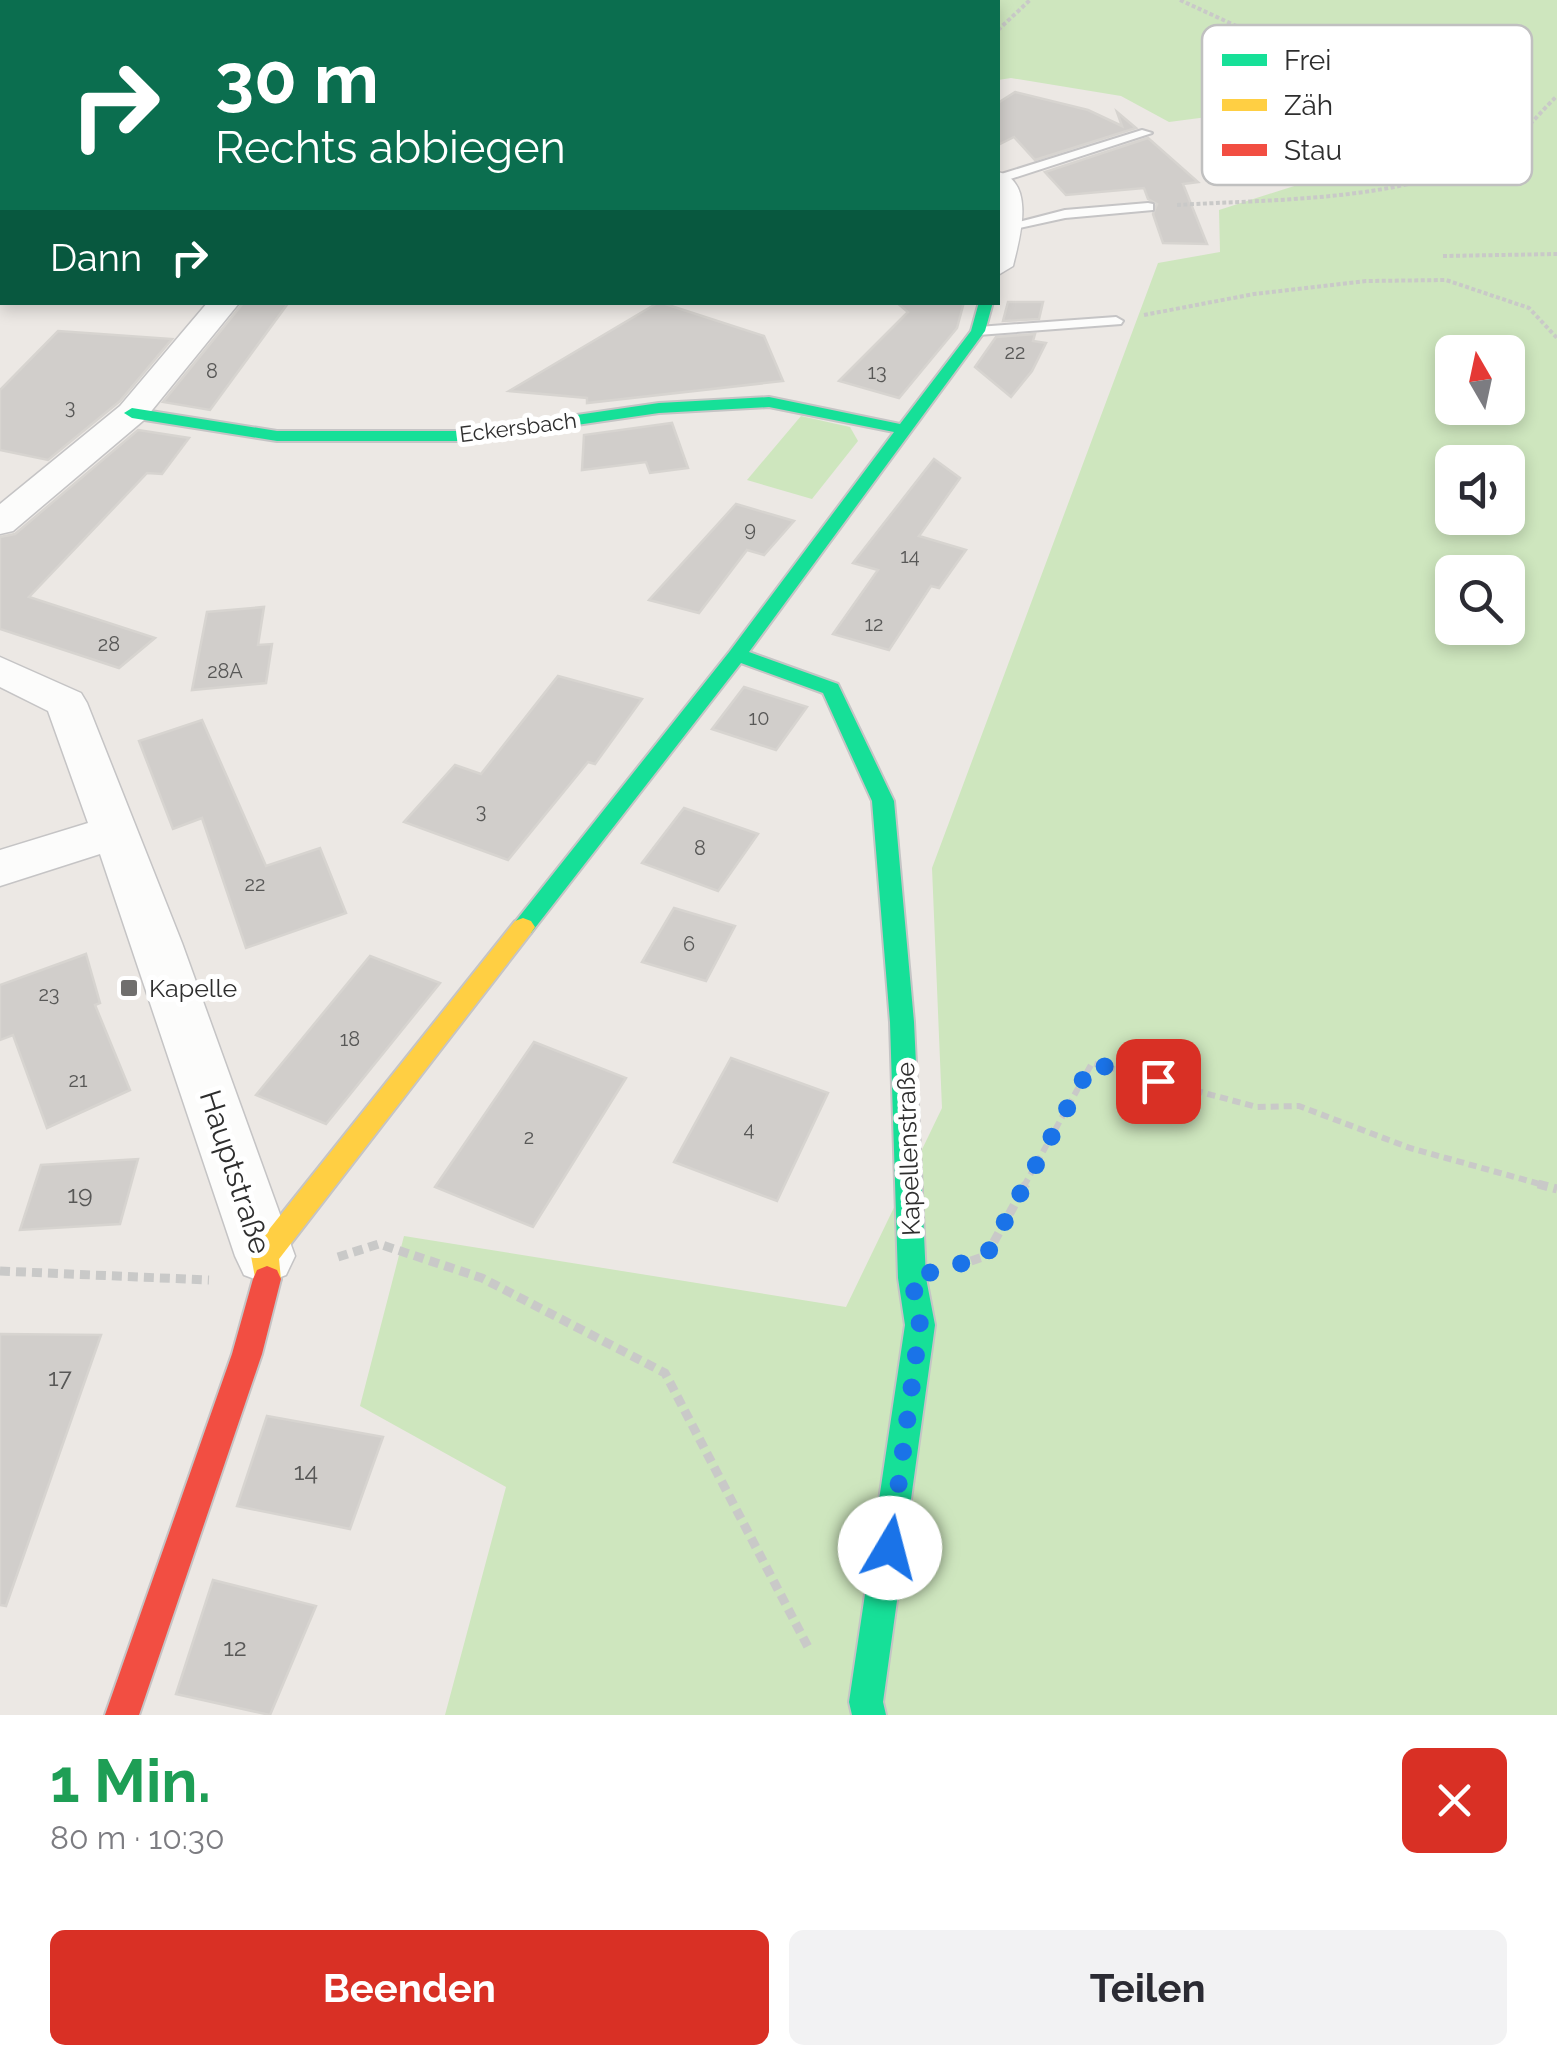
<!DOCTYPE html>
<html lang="de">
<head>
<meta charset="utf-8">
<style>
	body { margin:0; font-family:Raleway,sans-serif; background:#f2f2f3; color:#2b2b33; height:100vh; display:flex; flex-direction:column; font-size:38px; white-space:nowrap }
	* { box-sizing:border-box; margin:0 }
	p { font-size:32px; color:#7c7c81 }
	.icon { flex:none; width:55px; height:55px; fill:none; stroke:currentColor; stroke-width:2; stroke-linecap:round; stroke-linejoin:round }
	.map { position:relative; height:1715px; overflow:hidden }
	.panel { display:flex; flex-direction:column; background:#fff; flex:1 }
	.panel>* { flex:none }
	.banner { position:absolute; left:0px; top:0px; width:1000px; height:305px; box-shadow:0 5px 15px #0003; background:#0b6e4f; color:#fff; overflow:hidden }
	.needle { width:65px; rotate:351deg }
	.controls { position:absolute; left:1435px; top:335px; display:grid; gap:20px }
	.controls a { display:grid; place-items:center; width:90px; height:90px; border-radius:15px; background:#fff; box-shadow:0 5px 15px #0003; font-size:50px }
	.pin { position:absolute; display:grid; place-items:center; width:85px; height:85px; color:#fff; margin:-42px; border-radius:20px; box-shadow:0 5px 15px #0006 }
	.me { position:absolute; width:110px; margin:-55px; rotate:8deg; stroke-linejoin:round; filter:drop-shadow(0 0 8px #0008) }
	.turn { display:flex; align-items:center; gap:35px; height:210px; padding:0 50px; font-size:45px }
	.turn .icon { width:130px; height:130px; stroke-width:2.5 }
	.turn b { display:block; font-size:70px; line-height:85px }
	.then { display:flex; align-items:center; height:95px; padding:0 50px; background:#0003; gap:20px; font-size:38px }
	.round { display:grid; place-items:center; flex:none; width:105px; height:105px; border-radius:15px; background:#f2f2f3 }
	.overview { display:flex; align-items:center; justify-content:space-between; height:170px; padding:0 50px }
	h1 { font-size:60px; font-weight:700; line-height:75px; color:#1e9e55 }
	.action { display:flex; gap:20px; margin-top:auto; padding:20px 50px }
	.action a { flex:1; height:115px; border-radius:15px; background:#d93025; color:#fff; font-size:40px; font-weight:700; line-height:115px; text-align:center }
	.action a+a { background:#f2f2f3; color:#2b2b33 }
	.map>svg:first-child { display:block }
	.green { fill:#cee6be; fill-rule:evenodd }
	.building { fill:#d1cecb; stroke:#d7d4d0; stroke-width:2.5 }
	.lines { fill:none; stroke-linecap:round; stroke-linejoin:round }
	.lane-casing { stroke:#c5c4c5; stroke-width:4 }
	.street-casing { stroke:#c5c4c5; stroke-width:3 }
	.fast-casing { stroke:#c5c4c5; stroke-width:4 }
	.slow-casing { stroke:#c5c4c5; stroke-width:4 }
	.jam-casing { stroke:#c5c4c5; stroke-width:4 }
	.path-far2 { stroke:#c9c9c8; stroke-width:4; stroke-dasharray:4 2.5; stroke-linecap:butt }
	.path-far1 { stroke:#c9c9c8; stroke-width:6; stroke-dasharray:8 5; stroke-linecap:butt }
	.path { stroke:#c9c9c8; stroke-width:9; stroke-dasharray:10 6; stroke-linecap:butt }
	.lane { fill:#fcfcfb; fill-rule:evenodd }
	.street { fill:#fcfcfb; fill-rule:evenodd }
	.fast { fill:#16e098; fill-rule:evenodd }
	.slow { fill:#ffcf43; fill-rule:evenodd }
	.jam { fill:#f24e42; fill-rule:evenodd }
	.route { stroke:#1a73e8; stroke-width:18; stroke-dasharray:0 32.4 }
	.poi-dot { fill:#706f6e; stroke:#fff; stroke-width:4 }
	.labels { text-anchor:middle; stroke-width:10; stroke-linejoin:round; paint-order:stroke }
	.number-label { font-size:20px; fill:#585857 }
	.far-street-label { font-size:22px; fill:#2e2e2e; stroke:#fff }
	.poi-label { font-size:25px; fill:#2e2e2e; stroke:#fff; text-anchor:start }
	.street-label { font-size:25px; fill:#2e2e2e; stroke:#fff }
	.near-number-label { font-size:25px; fill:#585857 }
	.near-street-label { font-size:30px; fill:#2e2e2e; stroke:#fff }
	.key { fill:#fff; stroke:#c0c0c0; stroke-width:2.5 }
	.key-label { font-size:28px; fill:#2e2e2e }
</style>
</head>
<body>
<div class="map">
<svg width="1557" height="1715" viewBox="0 0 1557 1715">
	<rect width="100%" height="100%" fill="#ece8e4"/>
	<g class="green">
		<path d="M476 0H1557V1715H445L506 1487 360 1406 404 1236 846 1307 942 1108 932 868 1158 263 1220 252 1219 210 1360 165 1322 132 1238 113 1169 122 1121 96 1011 78 998 80V2ZM1452 352H1508V408H1452ZM1452 462H1508V518H1452ZM1452 572H1508V628H1452Z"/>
		<path d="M801 416 850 427 858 441 812 499 747 480Z"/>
	</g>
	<g class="building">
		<path d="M1015 92 1088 110 1122 126 1117 112 1136 128 1035 160 1014 137 998 145V103Z"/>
		<path d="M1148 138 1198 182 1183 184 1207 244 1163 243 1153 214 1157 204 1148 199 1144 188 1066 195 1045 172Z"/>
		<path d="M244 302H289L210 410 163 402Z"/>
		<path d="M659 302 764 336 783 381 587 403V398L509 391Z"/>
		<path d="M896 302H964L957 328 899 398 839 381 908 312Z"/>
		<path d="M1008 302H1043L1039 319 1003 321Z"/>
		<path d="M58 331 172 339 120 401 48 460 0 450V390Z"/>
		<path d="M1035 334 1033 341 1046 343 1032 371 1011 397 975 367 996 337Z"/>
		<path d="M672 423 688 468 650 473 646 462 582 470 584 435Z"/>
		<path d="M138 430 189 438 162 474 147 473 29 597 155 638 119 668 0 629V537L15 534Z"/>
		<path d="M934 459 960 478 919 536 966 550 939 588 931 586 889 650 833 634 878 570 853 563Z"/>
		<path d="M736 504 794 521 764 555 747 550 699 613 649 600Z"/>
		<path d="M264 607 258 645 272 644 266 683 192 690 207 612Z"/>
		<path d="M558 676 642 699 595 764 588 762 508 860 404 822 455 765 481 774Z"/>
		<path d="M744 687 807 707 776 750 712 729Z"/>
		<path d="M202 720 266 866 320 848 346 913 246 948 202 818 173 829 139 741Z"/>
		<path d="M684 808 758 834 718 891 642 863Z"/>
		<path d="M674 908 735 926 706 981 642 962Z"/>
		<path d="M86 954 100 1003 95 1005 130 1090 47 1128 13 1035 0 1040V985Z"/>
		<path d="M370 956 440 983 326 1124 256 1095Z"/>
		<path d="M534 1042 626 1078 533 1227 435 1187Z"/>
		<path d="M731 1058 828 1093 777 1201 674 1162Z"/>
		<path d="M138 1159 120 1224 20 1230 41 1165Z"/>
		<path d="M0 1334 101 1335 6 1606 0 1605Z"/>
		<path d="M267 1416 383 1437 350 1529 237 1506Z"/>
		<path d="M213 1580 316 1606 270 1715 176 1694Z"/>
	</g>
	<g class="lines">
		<g class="lane-casing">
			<g id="lane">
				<path d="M1142 130 1152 133 998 183V175Z"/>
				<path d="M1148 203 1153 204V210L1065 218 1010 230 1003 226 1065 210Z"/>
				<path d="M1116 317 1123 321 1121 324 978 335 971 331 978 327Z"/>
			</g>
		</g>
		<g class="street-casing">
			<g id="street">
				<path d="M998 172C1037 182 1019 240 1013 266L998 275Z"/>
				<path d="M208 302H240L144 420 13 531 0 534V504L120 406Z"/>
				<path d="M0 657 81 693 87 703 182 943 295 1256 286 1275 265 1283 244 1275 235 1256 100 854 0 886V850L88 823 48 711 0 687Z"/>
			</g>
		</g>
		<g class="fast-casing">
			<path id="fast" d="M979 302H993L985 331 749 652 838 684 894 801 914 1022 926 1278 935 1325 883 1702 886 1715H852L849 1702 905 1325 898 1278 890 1022 872 801 823 693 741 663 531 933H515L511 927 730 651 894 432 769 407 659 413 467 441H277L132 418 124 413 132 408 277 431H467L659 403 769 397 900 424 971 331Z"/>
		</g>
		<g class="slow-casing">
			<path id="slow" d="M523 918 531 921 535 927 531 933 279 1259 281 1279 277 1288 267 1292 257 1288 251 1256 255 1247 515 921Z"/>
		</g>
		<g class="jam-casing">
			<path id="jam" d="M267 1266 277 1270 281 1279 262 1354 139 1715H105L232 1354 253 1279 257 1270Z"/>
		</g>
		<g class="path-far2">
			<path d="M700 0 720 2"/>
			<path d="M1180 0 1501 148"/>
			<path d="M20 2 28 0"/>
			<path d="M998 30 1030 0"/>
			<path d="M1177 205C1275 199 1415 202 1501 149 1522 136 1539 113 1557 96"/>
			<path d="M1443 256 1557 254"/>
			<path d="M1144 315 1254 294 1366 281 1446 280 1529 308 1557 338"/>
		</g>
		<path class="path-far1" d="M1024 1186 1092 1063 1257 1107 1299 1106 1410 1148 1547 1186"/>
		<g class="path">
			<path d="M1538 1184 1557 1189"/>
			<path d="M338 1257 379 1244 482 1278 665 1373 808 1647"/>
			<path d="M971 1261 986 1256 1026 1184"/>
			<path d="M0 1271 209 1280"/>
		</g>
		<use href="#lane" class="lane"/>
		<use href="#street" class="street"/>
		<use href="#fast" class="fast"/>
		<use href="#slow" class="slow"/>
		<use href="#jam" class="jam"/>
	</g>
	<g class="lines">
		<path class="route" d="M890 1548 920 1325 912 1278 986 1256 1092 1063 1158 1081"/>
	</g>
	<rect class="poi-dot" x="119" y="978" width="20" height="20" rx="5"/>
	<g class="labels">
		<g class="number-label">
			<text x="1015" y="359">22</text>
			<text x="212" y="378">8</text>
			<text x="877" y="379">13</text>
			<text x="70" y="414">3</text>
			<text x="750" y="536">9</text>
			<text x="910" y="563">14</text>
			<text x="874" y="631">12</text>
			<text x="109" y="651">28</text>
			<text x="225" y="678">28A</text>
			<text x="759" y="725">10</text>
			<text x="481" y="818">3</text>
			<text x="700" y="855">8</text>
			<text x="255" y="891">22</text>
			<text x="689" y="951">6</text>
			<text x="49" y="1001">23</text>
			<text x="350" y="1046">18</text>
			<text x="78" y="1087">21</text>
			<text x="749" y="1136">4</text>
			<text x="529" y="1144">2</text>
		</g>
		<g class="far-street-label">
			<text transform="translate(518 427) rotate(-7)" y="8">Eckersbach</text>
		</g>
		<g class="poi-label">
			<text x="149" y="997">Kapelle</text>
		</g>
		<g class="street-label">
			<text transform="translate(908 1149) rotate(-92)" y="9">Kapellenstraße</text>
		</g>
		<g class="near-number-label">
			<text x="80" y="1203">19</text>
			<text x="60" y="1386">17</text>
			<text x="306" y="1480">14</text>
			<text x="235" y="1656">12</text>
		</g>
		<g class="near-street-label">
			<text transform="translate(235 1172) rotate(72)" y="10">Hauptstraße</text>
		</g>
	</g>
	<rect x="1202" y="25" width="330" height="160" rx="15" class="key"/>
	<rect x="1222" y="54" width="45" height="12" fill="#16e098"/>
	<rect x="1222" y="99" width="45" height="12" fill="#ffcf43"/>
	<rect x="1222" y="144" width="45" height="12" fill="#f24e42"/>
	<g class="key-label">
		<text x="1284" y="70">Frei</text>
		<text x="1284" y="115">Zäh</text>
		<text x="1284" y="160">Stau</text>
	</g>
</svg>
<div class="controls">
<a><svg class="needle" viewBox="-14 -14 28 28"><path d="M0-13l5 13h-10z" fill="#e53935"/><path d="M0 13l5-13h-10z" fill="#7c7c81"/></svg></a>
<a><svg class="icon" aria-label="sound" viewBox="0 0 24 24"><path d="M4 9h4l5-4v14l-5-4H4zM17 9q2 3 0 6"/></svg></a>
<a><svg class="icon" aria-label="search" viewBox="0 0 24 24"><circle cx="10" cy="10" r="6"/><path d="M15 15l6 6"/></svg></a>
</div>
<div class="pin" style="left:1158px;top:1081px;background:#d93025"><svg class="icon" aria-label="arrive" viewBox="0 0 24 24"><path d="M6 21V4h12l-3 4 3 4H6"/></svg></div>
<svg class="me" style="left:890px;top:1548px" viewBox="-20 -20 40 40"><circle r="19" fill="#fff"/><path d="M0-13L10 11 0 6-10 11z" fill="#1a73e8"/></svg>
<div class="banner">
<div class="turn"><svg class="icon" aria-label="right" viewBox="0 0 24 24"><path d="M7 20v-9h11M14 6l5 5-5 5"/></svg><div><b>30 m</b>Rechts abbiegen</div></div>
<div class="then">Dann<svg class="icon" aria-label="right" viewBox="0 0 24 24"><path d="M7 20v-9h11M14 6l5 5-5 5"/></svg></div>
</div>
</div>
<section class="panel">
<div class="overview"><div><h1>1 Min.</h1><p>80 m · 10:30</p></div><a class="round" style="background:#d93025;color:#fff"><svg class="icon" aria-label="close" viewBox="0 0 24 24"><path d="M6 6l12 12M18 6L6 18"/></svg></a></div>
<div class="action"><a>Beenden</a><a>Teilen</a></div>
</section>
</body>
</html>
